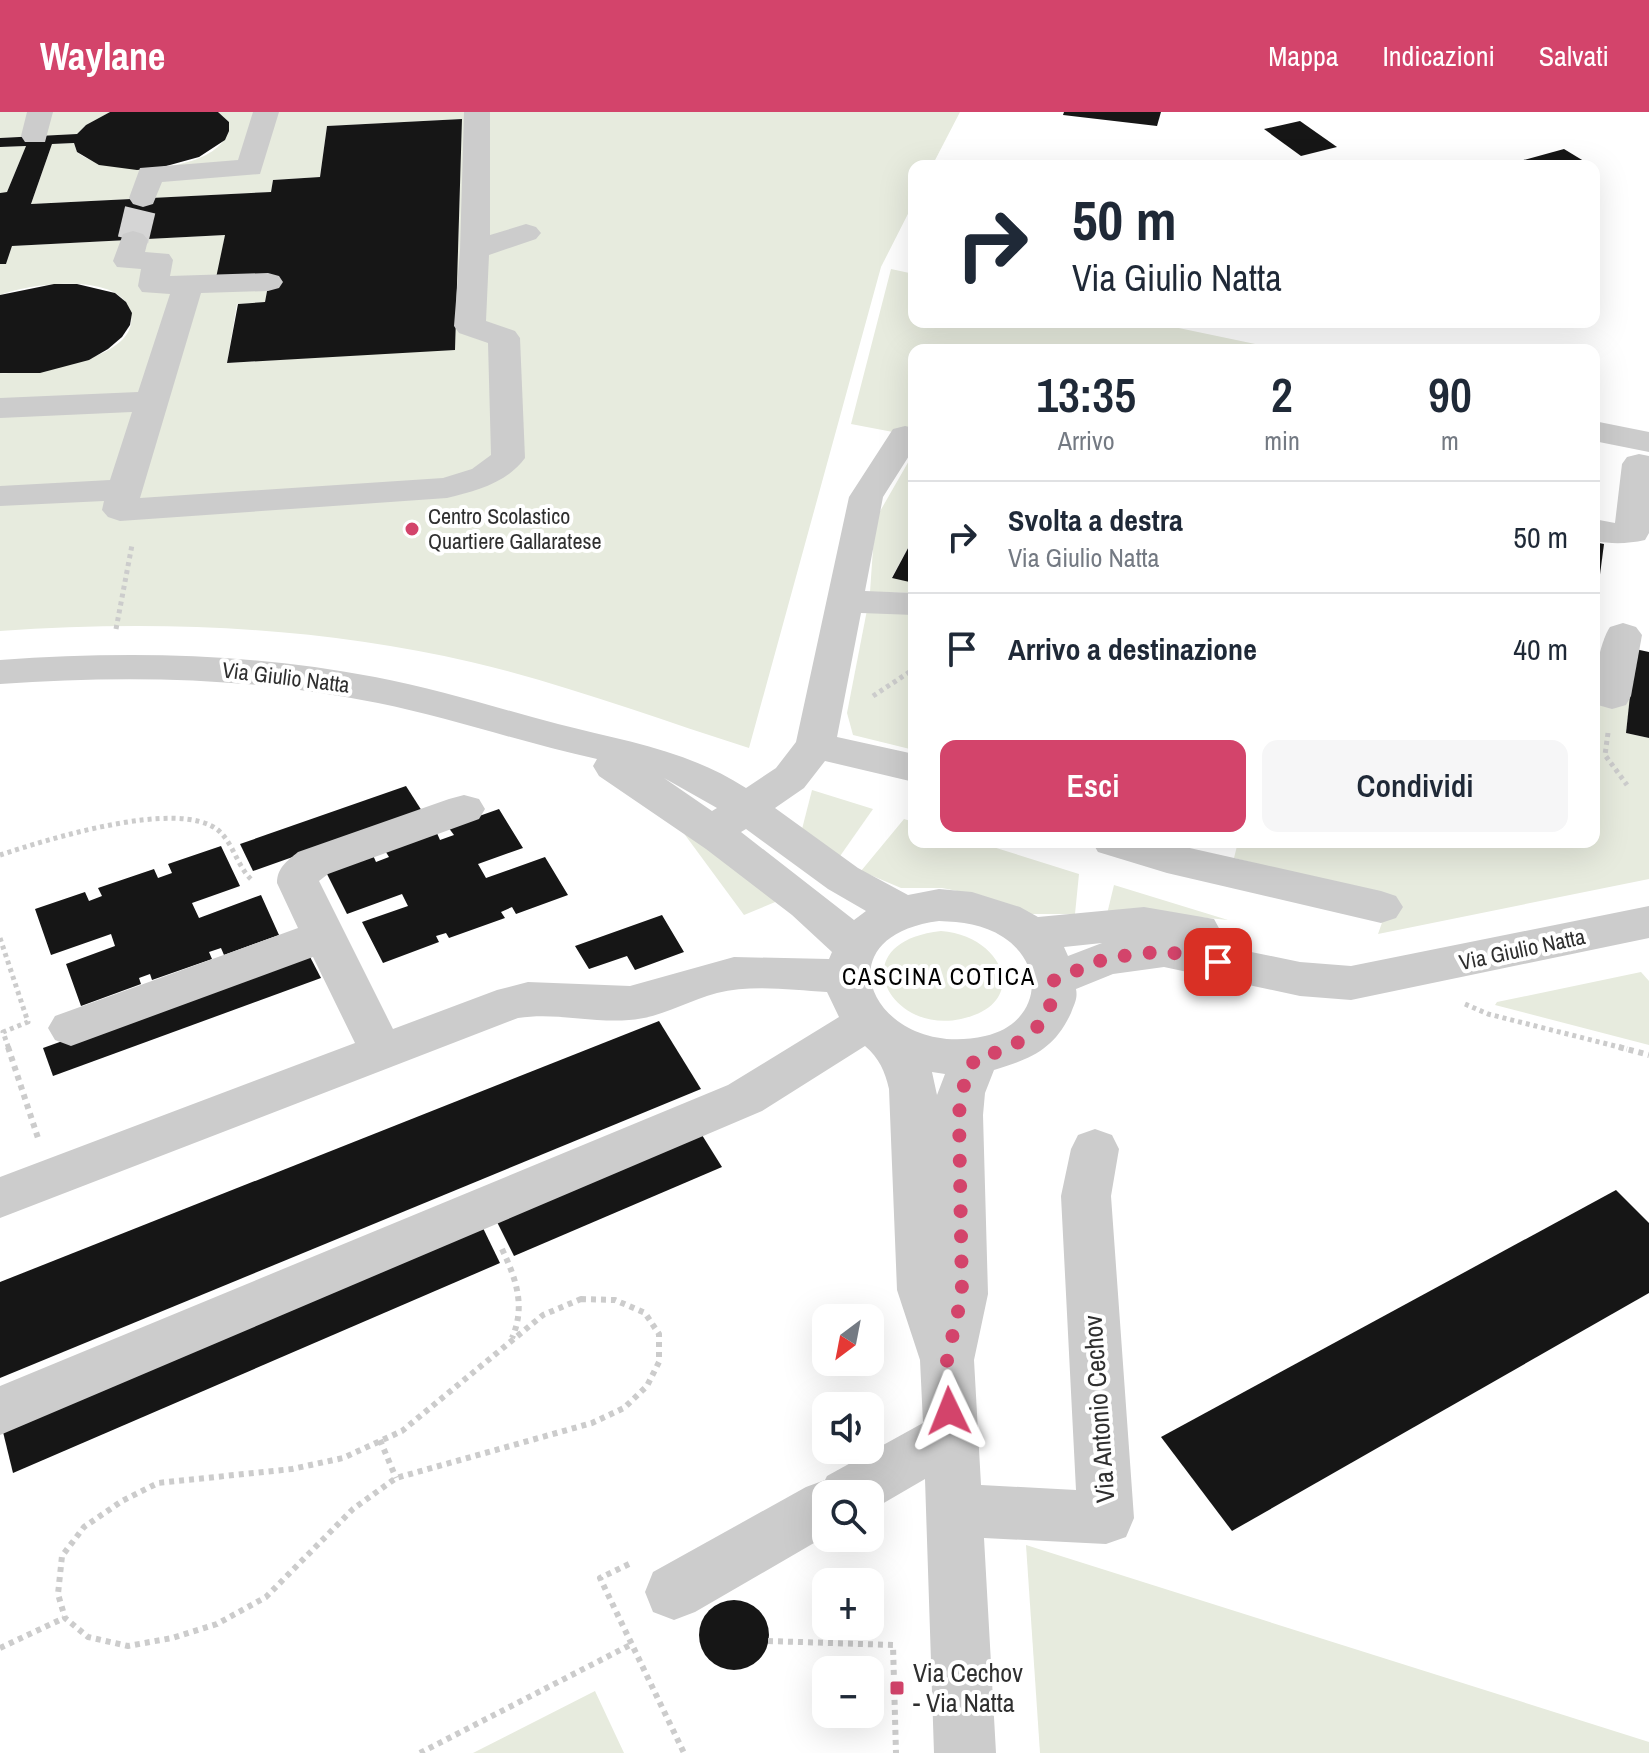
<!DOCTYPE html>
<html lang="it">
<head>
<meta charset="utf-8">
<style>
	body { margin:0; font-family:"Archivo Narrow",sans-serif; background:#f6f6f7; color:#1f2937; height:100vh; display:flex; flex-direction:column; font-size:30px; white-space:nowrap }
	* { box-sizing:border-box; margin:0 }
	p { font-size:26px; color:#747a83 }
	.icon { flex:none; width:44px; height:44px; fill:none; stroke:currentColor; stroke-width:2; stroke-linecap:round; stroke-linejoin:round }
	.map { position:relative; flex:1; overflow:hidden }
	.drawer { position:absolute; left:908px; top:232px; width:692px; height:504px; display:flex; flex-direction:column; background:#fff; border-radius:16px; box-shadow:0 8px 32px #0002 }
	.drawer>* { flex:none }
	.guide { position:absolute; left:908px; top:48px; width:692px; height:168px; border-radius:16px; box-shadow:0 8px 32px #0002; background:#fff; color:#1f2937; overflow:hidden }
	.needle { width:52px; rotate:212deg }
	.fabs { position:absolute; left:812px; top:1192px; display:grid; gap:16px }
	.fabs a { display:grid; place-items:center; width:72px; height:72px; border-radius:16px; background:#fff; box-shadow:0 8px 32px #0002; font-size:40px }
	.pin { position:absolute; display:grid; place-items:center; width:68px; height:68px; color:#fff; margin:-34px; border-radius:16px; box-shadow:0 4px 12px #0006 }
	.me { position:absolute; width:88px; margin:-44px; rotate:358deg; stroke-linejoin:round; filter:drop-shadow(0 0 6px #0008) }
	.turn { display:flex; align-items:center; gap:28px; height:168px; padding:0 32px; font-size:36px }
	.turn .icon { width:104px; height:104px; stroke-width:2.5 }
	.turn b { display:block; font-size:56px; line-height:68px }
	.eta { display:flex; justify-content:space-evenly; align-items:center; height:136px; text-align:center }
	.eta b { font-size:48px; font-weight:600; line-height:56px }
	.primary-button { display:flex; gap:16px; margin-top:auto; padding:16px 32px }
	.primary-button a { flex:1; height:92px; border-radius:16px; background:#d3446b; color:#fff; font-size:32px; font-weight:600; line-height:92px; text-align:center }
	.primary-button a+a { background:#f6f6f7; color:#1f2937 }
	ul { padding:0; list-style:none }
	li { display:flex; align-items:center; gap:24px; height:112px; padding:0 32px; border-top:2px solid #e0e1e3 }
	li div { flex:1 }
	li b { display:block; font-size:30px }
	li em { font-style:normal }
	header { display:flex; align-items:center; gap:48px; box-sizing:border-box; height:112px; padding:0 40px; background:#d3446b; color:#fff }
	header strong { font-size:38px }
	nav { display:flex; gap:44px; margin-inline-start:auto; font-size:28px }
	.map>svg:first-child { display:block }
	.green { fill:#e7ebde }
	.building { fill:#161616 }
	.lines { fill:none; stroke-linecap:round; stroke-linejoin:round }
	.minor-tunnel { stroke:#d5d5d5; stroke-width:31; stroke-dasharray:31 15; stroke-linecap:butt }
	.path-far1 { stroke:#ccc; stroke-width:5; stroke-dasharray:4 4; stroke-linecap:butt }
	.path { stroke:#ccc; stroke-width:6; stroke-dasharray:5 5; stroke-linecap:butt }
	.minor { fill:#ccc; fill-rule:evenodd }
	.route { stroke:#d3446b; stroke-width:14; stroke-dasharray:0 25.2 }
	.poi-dot { fill:#d3446b; stroke:#fff; stroke-width:3 }
	.labels { text-anchor:middle; stroke-width:8; stroke-linejoin:round; paint-order:stroke }
	.poi-label { font-size:22px; fill:#2f2f2f; stroke:#fff; text-anchor:start }
	.street-label { font-size:22px; fill:#2f2f2f; stroke:#fff }
	.neighbourhood-label { font-size:24px; letter-spacing:2px; fill:#000; stroke:#fff }
	.near-street-label { font-size:26px; fill:#2f2f2f; stroke:#fff }
	.near-poi-label { font-size:26px; fill:#2f2f2f; stroke:#fff; text-anchor:start }
</style>
</head>
<body>
<header>
<strong>Waylane</strong>
<nav><a>Mappa</a><a>Indicazioni</a><a>Salvati</a></nav>
</header>
<div class="map">
<svg width="1649" height="1641" viewBox="0 0 1649 1641">
	<rect width="100%" height="100%" fill="#fff"/>
	<g class="green">
		<path d="M0 0H110L86 13 77 22 0 26Z"/>
		<path d="M218 0H960L932 54H914V90L881 155 749 636C657 607 565 572 471 550 317 514 157 508 0 519V261C31 263 145 248 130 199 119 159 28 172 0 183V152H6L12 134 225 123 217 165 270 163 265 190 237 192 227 251 455 237 462 7 327 14 320 65 273 68 271 80 31 92 52 32 74 31 77 40C109 68 232 61 229 10Z"/>
		<path d="M26 34 7 80 0 81V35Z"/>
		<path d="M891 157 914 162V210H1150L1260 233 1257 238H914V324L851 312Z"/>
		<path d="M914 340V425L892 465 914 471V481L870 480 875 408Z"/>
		<path d="M867 498 914 501V638L853 623 847 601Z"/>
		<path d="M1594 580 1630 587 1626 621 1649 626V767L1378 822 1391 785 1234 746 1238 730H1594Z"/>
		<path d="M812 678 873 697 838 747 801 721Z"/>
		<path d="M904 707 914 710V730H977L1079 762 1075 802H1028L983 784 942 776H901L861 759Z"/>
		<path d="M677 712 780 788 744 803Z"/>
		<path d="M1114 773 1228 808 1146 800 1107 802Z"/>
		<path d="M941 819C1005 824 1031 892 961 907 888 923 841 830 941 819Z"/>
		<path d="M1641 860 1649 869V933L1495 893 1497 890Z"/>
		<path d="M1026 1433 1649 1630V1641H1040Z"/>
		<path d="M595 1579 624 1641H473Z"/>
	</g>
	<g class="building">
		<path d="M110 0H218L229 10V19L225 28 199 45 159 56 137 58 99 53 77 40 74 31 52 32 31 92 271 80 273 68 320 65 327 14 462 7 455 238 227 251 238 192 265 190 270 163 216 166 225 123 12 134 6 152H0V81L7 80 26 34 0 35V26L77 22 86 13Z"/>
		<path d="M1064 0H1161L1157 14 1063 3Z"/>
		<path d="M1300 9 1337 35 1301 44 1264 17Z"/>
		<path d="M1564 37 1592 54H1529L1520 49Z"/>
		<path d="M54 172H77L115 181 126 190 132 201 130 213 122 225 108 237 89 248 40 261H0V183Z"/>
		<path d="M914 425V471L892 466Z"/>
		<path d="M1594 430 1604 432 1596 493H1594Z"/>
		<path d="M1635 537 1649 540V626L1626 621Z"/>
		<path d="M406 674 422 699 253 759 240 732Z"/>
		<path d="M499 697 523 736 478 752 486 766 545 745 568 783 516 802 512 795 501 800 505 806 449 826 446 821 436 824 439 830 383 851 362 810 408 794 402 782 347 802 325 758 372 741 376 750 389 745 384 737 436 719 440 728 454 723 448 715Z"/>
		<path d="M221 734 240 774 192 791 199 806 261 783 279 823 224 843 221 836 209 840 212 847 152 868 150 862 139 866 141 872 81 894 66 852 115 834 111 822 51 843 35 797 85 780 89 789 102 784 98 776 154 757 158 766 172 761 168 752Z"/>
		<path d="M662 803 684 840 635 858 627 844 589 857 575 834Z"/>
		<path d="M308 841 321 866 53 964 43 936Z"/>
		<path d="M659 909 701 977 0 1266V1170Z"/>
		<path d="M702 1023 722 1055 514 1144 497 1110Z"/>
		<path d="M1616 1078 1649 1111V1181L1232 1419 1161 1325Z"/>
		<path d="M483 1116 500 1151 13 1361 3 1320Z"/>
		<circle cx="734" cy="1523" r="35"/>
	</g>
	<g class="lines">
		<path class="minor-tunnel" d="M133 128 143 86"/>
		<g class="path-far1">
			<path d="M116 517 132 433"/>
			<path d="M873 584 914 557"/>
			<path d="M1608 621 1605 643 1627 673"/>
			<path d="M0 743C46 728 177 686 218 718 234 732 237 755 253 769"/>
			<path d="M0 826 28 910 3 920 9 937"/>
			<path d="M1465 892 1488 902 1627 937"/>
		</g>
		<g class="path">
			<path d="M8 935 38 1026"/>
			<path d="M1619 935 1649 943"/>
			<path d="M502 1137C516 1167 526 1194 512 1226"/>
			<path d="M581 1187 615 1188 645 1201 659 1222V1250L647 1274 624 1296 592 1311 396 1366 353 1397 266 1485 217 1512 172 1526 128 1534 88 1525 65 1506 58 1482 62 1444 84 1415 122 1389 158 1371 292 1357 343 1346 402 1319 543 1203Z"/>
			<path d="M380 1328 396 1366"/>
			<path d="M629 1452 600 1466 684 1641"/>
			<path d="M768 1529 893 1533 896 1641"/>
			<path d="M0 1536 64 1506"/>
			<path d="M420 1641 632 1532"/>
		</g>
		<g class="minor">
			<path d="M27 0H53L45 30H25L21 24Z"/>
			<path d="M253 0H279L260 62 162 70 153 92 143 95 133 92 129 86 140 56 238 48Z"/>
			<path d="M464 0H490V123L526 112 536 115 541 121 536 127 489 143 486 209 515 219 520 226 525 346C507 371 475 379 447 386L120 409 108 405 102 398 104 389 0 394V374L110 368 132 300 0 306V286L138 280 170 182 142 180 138 174 141 157 117 155 113 149 123 122 133 119 143 122 148 128 145 140 169 142 173 148 170 164 268 161 279 164 283 170 279 176 268 179 201 181 140 386 443 366 472 357 491 343 488 231 459 221 454 214 460 138Z"/>
			<path d="M1594 309 1649 320V340L1594 329Z"/>
			<path d="M905 314 914 316V336L883 385 865 479 914 481V503L861 501 837 625 914 642V670L825 649 804 676 775 696 858 756 908 783 939 777 972 780 1020 795 1038 805 1144 795 1214 807 1220 818 1214 829 1207 831 1300 850 1351 854 1649 794V826L1351 888 1300 884 1164 855 1113 862 1076 877C1078 887 1074 892 1071 901 1054 938 1030 947 994 958L985 981 983 1003 988 1182 974 1248 981 1373 1076 1378 1061 1084 1071 1037 1078 1023 1095 1017 1112 1023 1119 1037 1111 1084 1134 1406 1126 1425 1106 1432 984 1426 996 1641H934L925 1367 870 1399V1382H826V1424L695 1500 674 1508 653 1500 645 1480 653 1460 806 1375 825 1368 827 1364 923 1311 920 1248 897 1178 889 977C885 959 879 946 865 934L762 999 0 1323V1274L728 973 839 905 827 880C792 878 752 872 717 881 687 889 661 906 629 908 592 911 555 900 518 906L0 1106V1065L355 931 313 845 71 934 55 928 48 916 55 904 298 816 277 771C277 756 287 749 298 740L449 687 464 683 479 687 485 697 479 707 328 762 319 769 393 917 497 878 528 870 630 874 734 845 829 847 832 840 792 803 706 737 599 664 593 654 597 647C523 631 452 606 378 591 253 565 127 563 0 572V548C126 539 251 541 375 565 437 577 497 596 558 612 624 629 687 638 746 676L776 656 796 630 849 385 893 317ZM664 666 717 696 712 699ZM746 717 828 777 866 799 854 808 741 720ZM939 809C962 810 983 812 1003 825 1048 854 1039 912 985 924 877 949 815 825 939 809ZM1102 831 1068 844 1064 835ZM932 960 945 962 937 983Z"/>
			<path d="M1639 342 1649 344V421L1645 428C1627 432 1612 432 1594 429V407L1615 411 1622 352 1627 345Z"/>
			<path d="M1623 511 1636 515 1642 523 1631 584 1626 593 1612 597 1598 593C1589 579 1600 529 1610 515Z"/>
			<path d="M1092 730H1163L1381 779 1396 784 1403 795 1396 806 1381 811 1167 761 1098 740Z"/>
		</g>
	</g>
	<g class="lines">
		<path class="route" d="M949 1299 947 1248 962 1182 959 1003 961 981 975 946C1016 938 1055 915 1054 868L1107 846 1164 839 1218 850"/>
	</g>
	<g class="poi-dot">
		<circle cx="412" cy="417" r="8"/>
		<rect x="889" y="1568" width="16" height="16" rx="4"/>
	</g>
	<g class="labels">
		<g class="poi-label">
			<text x="428" y="412">Centro Scolastico<tspan x="428" dy="25">Quartiere Gallaratese</tspan></text>
		</g>
		<g class="street-label">
			<text transform="translate(286 565) rotate(7)" y="8">Via Giulio Natta</text>
			<text transform="translate(1522 837) rotate(-12)" y="8">Via Giulio Natta</text>
		</g>
		<g class="neighbourhood-label">
			<text x="939" y="873">CASCINA COTICA</text>
		</g>
		<g class="near-street-label">
			<text transform="translate(1099 1297) rotate(-94)" y="9">Via Antonio Cechov</text>
		</g>
		<g class="near-poi-label">
			<text x="913" y="1570">Via Cechov<tspan x="913" dy="30">- Via Natta</tspan></text>
		</g>
	</g>
</svg>
<div class="fabs">
<a><svg class="needle" viewBox="-14 -14 28 28"><path d="M0-13l5 13h-10z" fill="#e53935"/><path d="M0 13l5-13h-10z" fill="#747a83"/></svg></a>
<a><svg class="icon" aria-label="sound" viewBox="0 0 24 24"><path d="M4 9h4l5-4v14l-5-4H4zM17 9q2 3 0 6"/></svg></a>
<a><svg class="icon" aria-label="search" viewBox="0 0 24 24"><circle cx="10" cy="10" r="6"/><path d="M15 15l6 6"/></svg></a>
<a>+</a>
<a>−</a>
</div>
<div class="pin" style="left:1218px;top:850px;background:#d93025"><svg class="icon" aria-label="arrive" viewBox="0 0 24 24"><path d="M6 21V4h12l-3 4 3 4H6"/></svg></div>
<svg class="me" style="left:949px;top:1299px" viewBox="-20 -20 40 40"><path d="M0-17L14 15 0 8-14 15z" fill="#d3446b" stroke="#fff" stroke-width="4"/></svg>
<div class="guide">
<div class="turn"><svg class="icon" aria-label="right" viewBox="0 0 24 24"><path d="M7 20v-9h11M14 6l5 5-5 5"/></svg><div><b>50 m</b>Via Giulio Natta</div></div>
</div>
<section class="drawer">
<div class="eta">
<div><b>13:35</b><p>Arrivo</p></div>
<div><b>2</b><p>min</p></div>
<div><b>90</b><p>m</p></div>
</div>
<ul>
<li><svg class="icon" aria-label="right" viewBox="0 0 24 24"><path d="M7 20v-9h11M14 6l5 5-5 5"/></svg><div><b>Svolta a destra</b><p>Via Giulio Natta</p></div><em>50 m</em></li>
<li><svg class="icon" aria-label="arrive" viewBox="0 0 24 24"><path d="M6 21V4h12l-3 4 3 4H6"/></svg><div><b>Arrivo a destinazione</b></div><em>40 m</em></li>
</ul>
<div class="primary-button"><a>Esci</a><a>Condividi</a></div>
</section>
</div>
</body>
</html>
